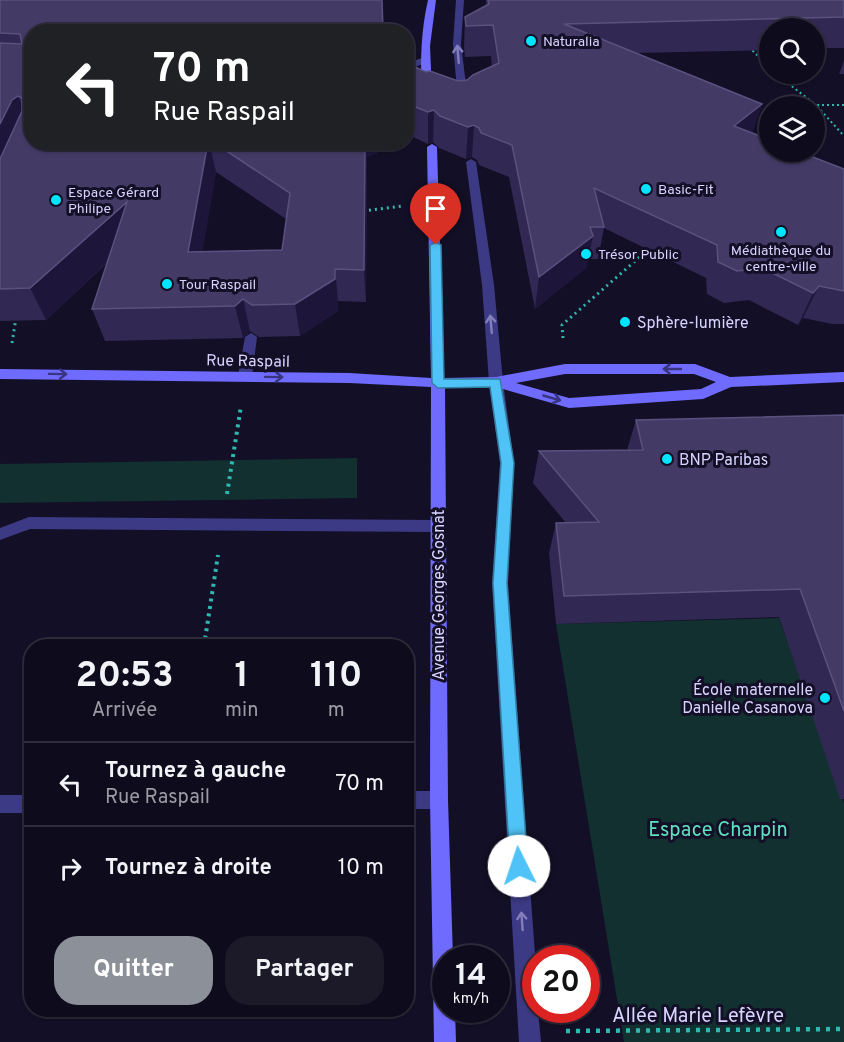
<!DOCTYPE html>
<html lang="fr">
<head>
<meta charset="utf-8">
<style>
	body { margin:0; font-family:Overpass,sans-serif; background:#1c1929; color:#f1f3f6; height:100vh; display:flex; flex-direction:column; font-size:22px; white-space:nowrap }
	* { box-sizing:border-box; margin:0 }
	p { font-size:20px; color:#9b9ba3 }
	.icon { flex:none; width:33px; height:33px; fill:none; stroke:currentColor; stroke-width:2; stroke-linecap:round; stroke-linejoin:round }
	.map { position:relative; flex:1; overflow:hidden }
	.side { position:absolute; left:24px; top:639px; width:390px; height:378px; display:flex; flex-direction:column; background:#0e0b1c; border-radius:24px; box-shadow:0 2px 4px #0004,0 0 0 2px #2e2b3b }
	.side>* { flex:none }
	.top-card { position:absolute; left:24px; top:24px; width:390px; height:126px; border-radius:24px; box-shadow:0 2px 4px #0004,0 0 0 2px #2e2b3b; background:#202124; color:#fff; overflow:hidden }
	.buttons { position:absolute; left:759px; top:18px; display:grid; gap:12px }
	.buttons a { display:grid; place-items:center; width:66px; height:66px; border-radius:50%; background:#0e0b1c; box-shadow:0 2px 4px #0004,0 0 0 2px #2e2b3b; font-size:30px }
	.speed { position:absolute; left:432px; top:945px; display:flex; gap:12px; font-size:30px; font-weight:700; text-align:center }
	.speed>* { display:grid; place-content:center; width:78px; height:78px; border-radius:50%; background:#0e0b1c; box-shadow:0 2px 4px #0004,0 0 0 2px #2e2b3b; line-height:1 }
	.speed small { font-size:15px; font-weight:400 }
	.speed .limit { border:9px solid #d22; background:#fff; color:#111 }
	.pin { position:absolute; display:grid; place-items:center; width:51px; height:51px; color:#fff; margin:-62px -26px; border-radius:50% 50% 50% 0; rotate:-45deg; box-shadow:0 0 6px #0007 }
	.pin .icon { rotate:45deg }
	.me { position:absolute; width:66px; margin:-33px; rotate:356deg; stroke-linejoin:round; filter:drop-shadow(0 0 4px #0008) }
	.turn { display:flex; align-items:center; gap:21px; height:126px; padding:0 30px; font-size:27px }
	.turn .icon { width:78px; height:78px; stroke-width:2.5 }
	.turn b { display:block; font-size:42px; line-height:51px }
	.eta { display:flex; justify-content:space-evenly; align-items:center; height:102px; text-align:center }
	.eta b { font-size:36px; font-weight:700; line-height:42px }
	.action { display:flex; gap:12px; margin-top:auto; padding:12px 30px }
	.action a { flex:1; height:69px; border-radius:24px; background:#8c9099; color:#fff; font-size:24px; font-weight:700; line-height:69px; text-align:center }
	.action a+a { background:#1c1929; color:#f1f3f6 }
	ul { padding:0; list-style:none }
	li { display:flex; align-items:center; gap:18px; height:84px; padding:0 30px; border-top:2px solid #2e2b3b }
	li div { flex:1 }
	li b { display:block; font-size:22px }
	li em { font-style:normal }
	.map>svg:first-child { display:block }
	.green { fill:#12302f }
	.lines { fill:none; stroke-linecap:round; stroke-linejoin:round }
	.path-far3 { stroke:#2fb8b0; stroke-width:2; stroke-dasharray:2 3; stroke-linecap:butt }
	.path-far2 { stroke:#2fb8b0; stroke-width:3; stroke-dasharray:2 4; stroke-linecap:butt }
	.path-far1 { stroke:#2fb8b0; stroke-width:4; stroke-dasharray:3 4.5; stroke-linecap:butt }
	.path { stroke:#2fb8b0; stroke-width:4.5; stroke-dasharray:4 6; stroke-linecap:butt }
	.lane { fill:#3d3a85; fill-rule:evenodd }
	.street { fill:#3d3a85; fill-rule:evenodd }
	.secondary { fill:#6f6bff; fill-rule:evenodd }
	.wall { fill:#312854; fill-rule:evenodd }
	.shaded-wall { fill:#1d163a }
	.building { fill:#433a66; stroke:#5a527e; stroke-width:1.5 }
	.oneway { stroke:#837fbc }
	.oneway2 { stroke:#38347d }
	.route { fill:#4fc3f7; stroke:#337fa1; stroke-width:1.5 }
	.poi-dot { fill:#00e5ff; stroke:#130f26; stroke-width:2 }
	.labels { text-anchor:middle; stroke-width:6; stroke-linejoin:round; paint-order:stroke }
	.far-poi-label { font-size:14px; fill:#d9d4ff; stroke:#130f26; text-anchor:start }
	.poi-label { font-size:16px; fill:#d9d4ff; stroke:#130f26; text-anchor:start }
	.street-label { font-size:16px; fill:#d9d4ff; stroke:#130f26 }
	.near-park-label { font-size:20px; fill:#5fe0c0; stroke:#130f26 }
	.near-street-label { font-size:20px; fill:#d9d4ff; stroke:#130f26 }
</style>
</head>
<body>
<div class="map">
<svg width="844" height="1042" viewBox="0 0 844 1042">
	<rect width="100%" height="100%" fill="#130f26"/>
	<g class="green">
		<path d="M357 458V498L0 503V464Z"/>
		<path d="M779 618 844 803V1042H624L556 624Z"/>
	</g>
	<g class="lines">
		<g class="path-far3">
			<path d="M749 47 770 68"/>
			<path d="M776 74 816 105 814 106"/>
			<path d="M844 105H816L844 136"/>
		</g>
		<g class="path-far2">
			<path d="M363 211 403 206"/>
			<path d="M563 338 562 325 650 248"/>
			<path d="M12 343 16 318"/>
		</g>
		<g class="path-far1">
			<path d="M227 494 241 406"/>
			<path d="M204 646 218 555"/>
		</g>
		<path class="path" d="M566 1031 844 1029"/>
		<g class="lane">
			<path d="M456 0H464L461 44 468 101 463 104 458 101 453 44Z"/>
			<path d="M471 159 476 162 494 285 503 382 514 463 508 583 536 968V1010H538L541 1042H519L492 583 500 463 489 382 482 285 466 162Z"/>
			<path d="M29 517 438 520 443 522 446 526 443 530 438 532 30 529 0 540V528Z"/>
			<path d="M406 791H439L446 793 448 800 446 807 439 809H406Z"/>
			<rect x="0" y="795" width="32" height="18"/>
		</g>
		<g class="street">
			<path d="M424 57 429 60 427 62 406 71V64Z"/>
			<path d="M251 333 257 337 252 376 245 381 238 376 245 337Z"/>
		</g>
		<g class="secondary">
			<path d="M428 0H436L430 46 432 93 427 96 422 93C420 61 421 31 428 0Z"/>
			<path d="M432 144 437 147 444 378 496 377 565 364H695L730 377 844 372V382L731 387 703 399 569 408 496 387 445 388 448 800 453 958H446V1010H455L456 1042H434L430 800 431 387 349 383 0 379V369L349 373 431 378 427 147ZM565 374H694L716 382 701 389 569 398 516 383Z"/>
		</g>
	</g>
	<g class="wall">
		<path d="M0 0H383L32 142H401L367 157 366 302 338 301V311L300 336 259 337 250 331 243 338 105 341 92 309 107 263 46 320 0 321ZM216 172 286 219 282 250 202 252Z"/>
		<path d="M486 0H844V48H814V28H770V50L635 53 762 104 752 133 844 169V324H832L803 318 798 325 749 300 724 303 707 294 706 278 604 228 598 259H588L586 268 535 309 509 177 479 165 477 160 472 157 466 159 439 148 433 142 428 144 413 137 406 63 426 72 458 81 467 80 492 67 491 56 465 57 464 48 465 17 486 5Z"/>
		<path d="M844 61V74H839Z"/>
		<path d="M844 415V799H840L779 617 556 624 549 553 556 523H566L533 483 539 451 627 450 636 420Z"/>
	</g>
	<g class="shaded-wall">
		<path d="M382 0H383L384 32H383Z"/>
		<path d="M18 96 31 128 0 185V124L12 100Z"/>
		<path d="M762 104 751 136 734 126Z"/>
		<path d="M413 106V137L406 140V108Z"/>
		<path d="M434 110 433 142 428 144V112Z"/>
		<path d="M474 125 472 157 466 159 468 127Z"/>
		<path d="M208 142H209L216 172 197 284 188 252Z"/>
		<path d="M365 142H401L367 157 366 302 364 270Z"/>
		<path d="M127 202 137 234 46 320 30 288Z"/>
		<path d="M593 236 586 268 535 309 539 277Z"/>
		<path d="M335 269 338 301V311L300 336 295 304Z"/>
		<path d="M819 286 803 318 798 325 813 293Z"/>
		<path d="M243 299 250 331 243 338 235 306Z"/>
	</g>
	<g class="building">
		<path d="M0 0H382L383 32H32V142H208L188 252 282 250 290 193 213 142H365L364 270 335 269V279L295 304 252 305 243 299 235 306 92 309 127 202 30 288 0 289V159L22 111V98L18 96 12 100 0 124V43L22 44 20 34 0 33Z"/>
		<path d="M488 0H844V17L564 24 762 104 734 126 770 140V152H800L844 169V291L819 286 813 293 762 268 737 271 718 262 717 245 594 188 604 227H590L593 236 539 277 512 145 481 133 479 128 474 125 468 127 440 116 434 110 428 112 413 106 406 108V63L426 72 430 71 458 81 467 80 473 75 499 63 493 25 466 26 465 17 489 4Z"/>
		<path d="M844 415V711L800 589 564 596 556 523 599 522 539 451 643 450 636 420Z"/>
	</g>
	<defs><path id="oneway-shaft" d="M-6 0H5M1.5-3L5.5 0L1.5 3" fill="none" stroke-width="1.6" stroke-linecap="round" stroke-linejoin="round" transform="scale(1.5)"/></defs>
	<g class="oneway">
		<use href="#oneway-shaft" transform="translate(458 54) rotate(-95)"/>
		<use href="#oneway-shaft" transform="translate(491 324) rotate(-95)"/>
		<use href="#oneway-shaft" transform="translate(522 921) rotate(-94)"/>
	</g>
	<g class="oneway2">
		<use href="#oneway-shaft" transform="translate(672 369) rotate(-180)"/>
		<use href="#oneway-shaft" transform="translate(58 374) rotate(1)"/>
		<use href="#oneway-shaft" transform="translate(274 377) rotate(1)"/>
		<use href="#oneway-shaft" transform="translate(552 398) rotate(16)"/>
	</g>
	<path class="route" d="M436 242 441 245 444 379H500L514 463 507 583 528 866 525 872 519 875 512 872 510 866 493 583 501 463 490 387 438 388 432 383 430 245Z"/>
	<g class="poi-dot">
		<circle cx="531" cy="41" r="6"/>
		<circle cx="646" cy="189" r="6"/>
		<circle cx="56" cy="200" r="6"/>
		<circle cx="781" cy="232" r="6"/>
		<circle cx="586" cy="254" r="6"/>
		<circle cx="167" cy="284" r="6"/>
		<circle cx="625" cy="322" r="6"/>
		<circle cx="667" cy="459" r="6"/>
		<circle cx="825" cy="698" r="6"/>
	</g>
	<g class="labels">
		<g class="far-poi-label">
			<text x="543" y="46">Naturalia</text>
			<text x="658" y="194">Basic-Fit</text>
			<text x="68" y="197">Espace Gérard<tspan x="68" dy="16">Philipe</tspan></text>
			<text x="781" y="255" text-anchor="middle">Médiathèque du<tspan x="781" dy="16">centre-ville</tspan></text>
			<text x="598" y="259">Trésor Public</text>
			<text x="179" y="289">Tour Raspail</text>
		</g>
		<g class="poi-label">
			<text x="637" y="328">Sphère-lumière</text>
			<text x="679" y="465">BNP Paribas</text>
			<text x="813" y="695" text-anchor="end">École maternelle<tspan x="813" dy="18">Danielle Casanova</tspan></text>
		</g>
		<g class="street-label">
			<text transform="translate(248 360) rotate(1)" y="6">Rue Raspail</text>
			<text transform="translate(438 595) rotate(-90)" y="6">Avenue Georges Gosnat</text>
		</g>
		<g class="near-park-label">
			<text x="718" y="836">Espace Charpin</text>
		</g>
		<g class="near-street-label">
			<text x="698" y="1022">Allée Marie Lefèvre</text>
		</g>
	</g>
</svg>
<div class="buttons">
<a><svg class="icon" aria-label="search" viewBox="0 0 24 24"><circle cx="10" cy="10" r="6"/><path d="M15 15l6 6"/></svg></a>
<a><svg class="icon" aria-label="layers" viewBox="0 0 24 24"><path d="M12 4l9 5-9 5-9-5zM3 14l9 5 9-5"/></svg></a>
</div>
<div class="speed"><div>14<small>km/h</small></div><div class="limit">20</div></div>
<div class="pin" style="left:436px;top:245px;background:#d93025"><svg class="icon" aria-label="arrive" viewBox="0 0 24 24"><path d="M6 21V4h12l-3 4 3 4H6"/></svg></div>
<svg class="me" style="left:519px;top:866px" viewBox="-20 -20 40 40"><circle r="19" fill="#fff"/><path d="M0-13L10 11 0 6-10 11z" fill="#4fc3f7"/></svg>
<div class="top-card">
<div class="turn"><svg class="icon" aria-label="left" viewBox="0 0 24 24"><path d="M17 20v-9H6M10 6l-5 5 5 5"/></svg><div><b>70 m</b>Rue Raspail</div></div>
</div>
<section class="side">
<div class="eta">
<div><b>20:53</b><p>Arrivée</p></div>
<div><b>1</b><p>min</p></div>
<div><b>110</b><p>m</p></div>
</div>
<ul>
<li><svg class="icon" aria-label="left" viewBox="0 0 24 24"><path d="M17 20v-9H6M10 6l-5 5 5 5"/></svg><div><b>Tournez à gauche</b><p>Rue Raspail</p></div><em>70 m</em></li>
<li><svg class="icon" aria-label="right" viewBox="0 0 24 24"><path d="M7 20v-9h11M14 6l5 5-5 5"/></svg><div><b>Tournez à droite</b></div><em>10 m</em></li>
</ul>
<div class="action"><a>Quitter</a><a>Partager</a></div>
</section>
</div>
</body>
</html>
